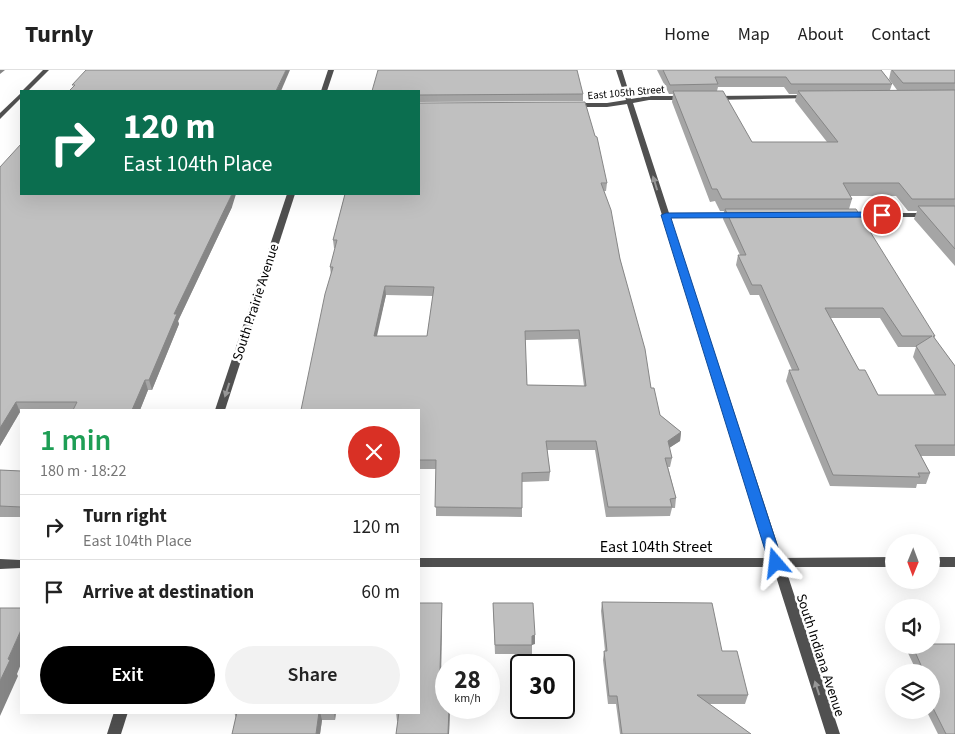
<!DOCTYPE html>
<html lang="en">
<head>
<meta charset="utf-8">
<style>
	body { margin:0; font-family:"Source Sans 3",sans-serif; background:#f2f2f2; color:#222; height:100vh; display:flex; flex-direction:column; font-size:19px; white-space:nowrap }
	* { box-sizing:border-box; margin:0 }
	p { font-size:16px; color:#767676 }
	.icon { flex:none; width:28px; height:28px; fill:none; stroke:currentColor; stroke-width:2; stroke-linecap:round; stroke-linejoin:round }
	.map { position:relative; flex:1; overflow:hidden }
	.details { position:absolute; left:20px; top:339px; width:400px; height:305px; display:flex; flex-direction:column; background:#fff; border-radius:0px; box-shadow:0 5px 20px #0002 }
	.details>* { flex:none }
	.banner { position:absolute; left:20px; top:20px; width:400px; height:105px; border-radius:0px; box-shadow:0 5px 20px #0002; background:#0b6e4f; color:#fff; overflow:hidden }
	.needle { width:32px; rotate:181deg }
	.buttons { position:absolute; left:885px; top:464px; display:grid; gap:10px }
	.buttons a { display:grid; place-items:center; width:55px; height:55px; border-radius:50%; background:#fff; box-shadow:0 5px 20px #0002; font-size:25px }
	.speed { position:absolute; left:435px; top:584px; display:flex; gap:10px; font-size:25px; font-weight:700; text-align:center }
	.speed>* { display:grid; place-content:center; width:65px; height:65px; border-radius:50%; background:#fff; box-shadow:0 5px 20px #0002; line-height:1 }
	.speed small { font-size:12px; font-weight:400 }
	.speed .limit { border:2px solid #111; border-radius:8px; background:#fff; color:#111 }
	.pin { position:absolute; display:grid; place-items:center; width:42px; height:42px; color:#fff; margin:-21px; border:2px solid #fff; border-radius:50%; box-shadow:0 1px 5px #0007 }
	.me { position:absolute; width:55px; margin:-28px; rotate:343deg; stroke-linejoin:round; filter:drop-shadow(0 0 4px #0008) }
	.turn { display:flex; align-items:center; gap:18px; height:105px; padding:0 20px; font-size:22px }
	.turn .icon { width:65px; height:65px; stroke-width:2.5 }
	.turn b { display:block; font-size:35px; line-height:42px }
	.round { display:grid; place-items:center; flex:none; width:52px; height:52px; border-radius:26px; background:#f2f2f2 }
	.overview { display:flex; align-items:center; justify-content:space-between; height:85px; padding:0 20px }
	h1 { font-size:30px; font-weight:600; line-height:38px; color:#1e9e55 }
	.action { display:flex; gap:10px; margin-top:auto; padding:10px 20px }
	.action a { flex:1; height:58px; border-radius:30px; background:#000; color:#fff; font-size:20px; font-weight:600; line-height:58px; text-align:center }
	.action a+a { background:#f2f2f2; color:#222 }
	ul { padding:0; list-style:none }
	li { display:flex; align-items:center; gap:15px; height:65px; padding:0 20px; border-top:1px solid #e0e0e0 }
	li div { flex:1 }
	li b { display:block; font-size:19px }
	li em { font-style:normal }
	header { display:flex; align-items:center; gap:30px; box-sizing:border-box; height:70px; padding:0 25px; background:#fff; border-bottom:1px solid #e0e0e0 }
	header strong { font-size:24px }
	nav { display:flex; gap:28px; margin-inline-start:auto; font-size:18px }
	.map>svg:first-child { display:block }
	.lines { fill:none; stroke-linecap:round; stroke-linejoin:round }
	.minor { fill:#505050; fill-rule:evenodd }
	.wall { fill:#a5a5a5; fill-rule:evenodd }
	.shaded-wall { fill:#868686 }
	.building { fill:#c0c0c0; stroke:#868686; fill-rule:evenodd }
	.oneway { fill:#969696 }
	.route { fill:#1a73e8; stroke:#114b97 }
	.labels { text-anchor:middle; stroke-width:5; stroke-linejoin:round; paint-order:stroke }
	.far-street-label { font-size:11px; fill:#000; stroke:#fff }
	.street-label { font-size:14px; fill:#000; stroke:#fff }
	.near-street-label { font-size:16px; fill:#000; stroke:#fff }
</style>
</head>
<body>
<header>
<strong>Turnly</strong>
<nav><a>Home</a><a>Map</a><a>About</a><a>Contact</a></nav>
</header>
<div class="map">
<svg width="955" height="664" viewBox="0 0 955 664">
	<rect width="100%" height="100%" fill="#fff"/>
	<g class="lines">
		<g class="minor">
			<path d="M43 0H49L28 21H22Z"/>
			<path d="M328 0H334L327 21H321Z"/>
			<path d="M616 0H622L631 29 649 26H685L688 28 685 30H649L633 33 669 143H737L741 145 737 147H670L782 488 894 487V497H785L840 664H826L773 497H419V488H770L627 34 607 37H575L572 35 575 33H607L626 30Z"/>
			<path d="M21 23V28L0 49V43Z"/>
			<path d="M810 25 812 26V28L714 30 711 28 714 26Z"/>
			<path d="M287 124H295L225 340H215Z"/>
			<path d="M843 143H927L931 145 927 147H846L842 145Z"/>
			<rect x="931" y="487" width="24" height="10"/>
			<path d="M0 489 21 490V498L0 499Z"/>
			<path d="M114 642H128L121 664H107Z"/>
		</g>
	</g>
	<g class="wall">
		<path d="M378 0 583 24V31L419 32V33Z"/>
		<path d="M657 0H881L892 14 890 20H897L889 9 891 0H955V196L914 149 917 141H908L896 126H850L852 129 849 139 935 266 934 268 955 296V386H921L930 403 926 414H917L916 418 830 416 786 311 789 300H792L759 225H750L736 195 738 185H740L723 149 724 141H720L715 131 710 132 672 32 673 24H669ZM718 17H784L789 24H797L795 31 827 72H752L717 21ZM831 248H880L898 277H916L913 287 935 325H878L859 300Z"/>
		<path d="M0 97 232 137 178 251 179 254 152 320H148L140 340H21V342H20L0 376Z"/>
		<path d="M607 113 606 121H604L651 318 660 345 681 362 680 371 669 378 672 388 670 397H668L676 428 675 438H672L670 446 606 447 595 380H547L550 402 549 411 522 412V447L436 446V399H419V340L331 205 330 197 335 178H334L333 170 345 124ZM386 225 433 226 427 266H376ZM578 269 584 316 527 315 525 270Z"/>
		<path d="M0 400 21 401V447H0Z"/>
		<path d="M602 532 722 581 748 625 745 634H709L751 664H620L616 634H608L603 590 604 581H605L601 541Z"/>
		<path d="M442 533 441 601 450 638 449 664H396L398 651H397L396 642H419Z"/>
		<path d="M493 533 535 565V574H532V584H495Z"/>
		<path d="M911 575H931L955 664H938L926 640H931V602H917L908 583Z"/>
		<path d="M234 642H336L335 650H322L320 664H232L236 648Z"/>
	</g>
	<g class="shaded-wall">
		<path d="M0 0H5L0 4Z"/>
		<path d="M286 0H290L281 21H276Z"/>
		<path d="M232 124H236L232 137 178 251 179 254 152 320 149 310 174 244Z"/>
		<path d="M385 216 386 225 375 275 374 266Z"/>
		<path d="M145 310 148 320 140 340H132Z"/>
		<path d="M16 332 20 342 0 376V358Z"/>
		<path d="M681 362 680 371 666 380 668 371Z"/>
		<path d="M442 533V544L441 612 440 601Z"/>
		<path d="M21 560V594L17 604 18 606 0 646V611L8 589Z"/>
		<path d="M535 565V574L532 575V566Z"/>
		<path d="M449 638H450L449 664H448Z"/>
		<path d="M319 642H320L322 650 320 664H316Z"/>
		<path d="M334 642H336L335 650Z"/>
	</g>
	<g class="building">
		<path d="M86 0H286L276 21H69L75 15H72Z"/>
		<path d="M378 0H577L583 24 419 25V21H372Z"/>
		<path d="M663 0H881L892 14H791L786 7H715L718 14 670 15Z"/>
		<path d="M892 0H955V13H903Z"/>
		<path d="M955 20V129H912L899 113H843L852 129H722L717 119H712L673 21H723L752 72H838L798 21Z"/>
		<path d="M585 32 595 66 597 67 607 113H601L611 140 620 189 645 279 651 318H654L660 345 681 362 668 371 672 388H665L676 428 670 429 672 437H608L596 371H546L550 402 522 403V438L435 437 436 390H419V340H301L325 224 333 197H330L337 170H333L345 124H419V33ZM385 216 434 217 427 266H374ZM579 260 586 316 527 315 525 261Z"/>
		<path d="M21 74V124H232L174 244H177L149 310H145L132 340H73L77 332H16L0 358V97Z"/>
		<path d="M918 136H955V179Z"/>
		<path d="M725 139H856L935 266H933L955 296V375H915L930 403H918L920 407 833 405 789 300H799L761 215H752L738 185H746ZM825 238H883L902 266H932L916 276 946 325H878L865 300H859Z"/>
		<path d="M0 400 21 401V437L0 436Z"/>
		<path d="M602 532 712 533 722 581H737L748 625H697L751 664H622L617 626H609L604 581H607Z"/>
		<path d="M419 533H442L440 601H446V638H449L448 664H396L399 642H419Z"/>
		<path d="M493 533H533L535 565 532 566V575H495Z"/>
		<path d="M0 538H21V560L8 589 10 590 0 611Z"/>
		<path d="M931 574H955V664H946L931 634V629H936L931 618V602H924L912 575H931Z"/>
		<path d="M237 642H319L316 664H232Z"/>
	</g>
	<defs><path id="oneway-solid" d="M-6-.8H1V-3.2L6.5 0L1 3.2V.8H-6Z" transform="scale(1.25)"/></defs>
	<g class="oneway">
		<use href="#oneway-solid" transform="translate(655 113) rotate(-107)"/>
		<use href="#oneway-solid" transform="translate(227 320) rotate(108)"/>
		<use href="#oneway-solid" transform="translate(817 618) rotate(-108)"/>
	</g>
	<path class="route" d="M882 142 886 145 885 147 671 148 783 493 776 498 769 493 661 145 666 143Z"/>
	<g class="labels">
		<g class="far-street-label">
			<text transform="translate(626 22) rotate(-5)" y="4">East 105th Street</text>
		</g>
		<g class="street-label">
			<text transform="translate(255 232) rotate(-72)" y="5">South Prairie Avenue</text>
			<text transform="translate(821 585) rotate(72)" y="5">South Indiana Avenue</text>
		</g>
		<g class="near-street-label">
			<text x="656" y="482">East 104th Street</text>
		</g>
	</g>
</svg>
<div class="buttons">
<a><svg class="needle" viewBox="-14 -14 28 28"><path d="M0-13l5 13h-10z" fill="#e53935"/><path d="M0 13l5-13h-10z" fill="#767676"/></svg></a>
<a><svg class="icon" aria-label="sound" viewBox="0 0 24 24"><path d="M4 9h4l5-4v14l-5-4H4zM17 9q2 3 0 6"/></svg></a>
<a><svg class="icon" aria-label="layers" viewBox="0 0 24 24"><path d="M12 4l9 5-9 5-9-5zM3 14l9 5 9-5"/></svg></a>
</div>
<div class="speed"><div>28<small>km/h</small></div><div class="limit">30</div></div>
<div class="pin" style="left:882px;top:145px;background:#d93025"><svg class="icon" aria-label="arrive" viewBox="0 0 24 24"><path d="M6 21V4h12l-3 4 3 4H6"/></svg></div>
<svg class="me" style="left:776px;top:493px" viewBox="-20 -20 40 40"><path d="M0-17L14 15 0 8-14 15z" fill="#1a73e8" stroke="#fff" stroke-width="4"/></svg>
<div class="banner">
<div class="turn"><svg class="icon" aria-label="right" viewBox="0 0 24 24"><path d="M7 20v-9h11M14 6l5 5-5 5"/></svg><div><b>120 m</b>East 104th Place</div></div>
</div>
<section class="details">
<div class="overview"><div><h1>1 min</h1><p>180 m · 18:22</p></div><a class="round" style="background:#d93025;color:#fff"><svg class="icon" aria-label="close" viewBox="0 0 24 24"><path d="M6 6l12 12M18 6L6 18"/></svg></a></div>
<ul>
<li><svg class="icon" aria-label="right" viewBox="0 0 24 24"><path d="M7 20v-9h11M14 6l5 5-5 5"/></svg><div><b>Turn right</b><p>East 104th Place</p></div><em>120 m</em></li>
<li><svg class="icon" aria-label="arrive" viewBox="0 0 24 24"><path d="M6 21V4h12l-3 4 3 4H6"/></svg><div><b>Arrive at destination</b></div><em>60 m</em></li>
</ul>
<div class="action"><a>Exit</a><a>Share</a></div>
</section>
</div>
</body>
</html>
